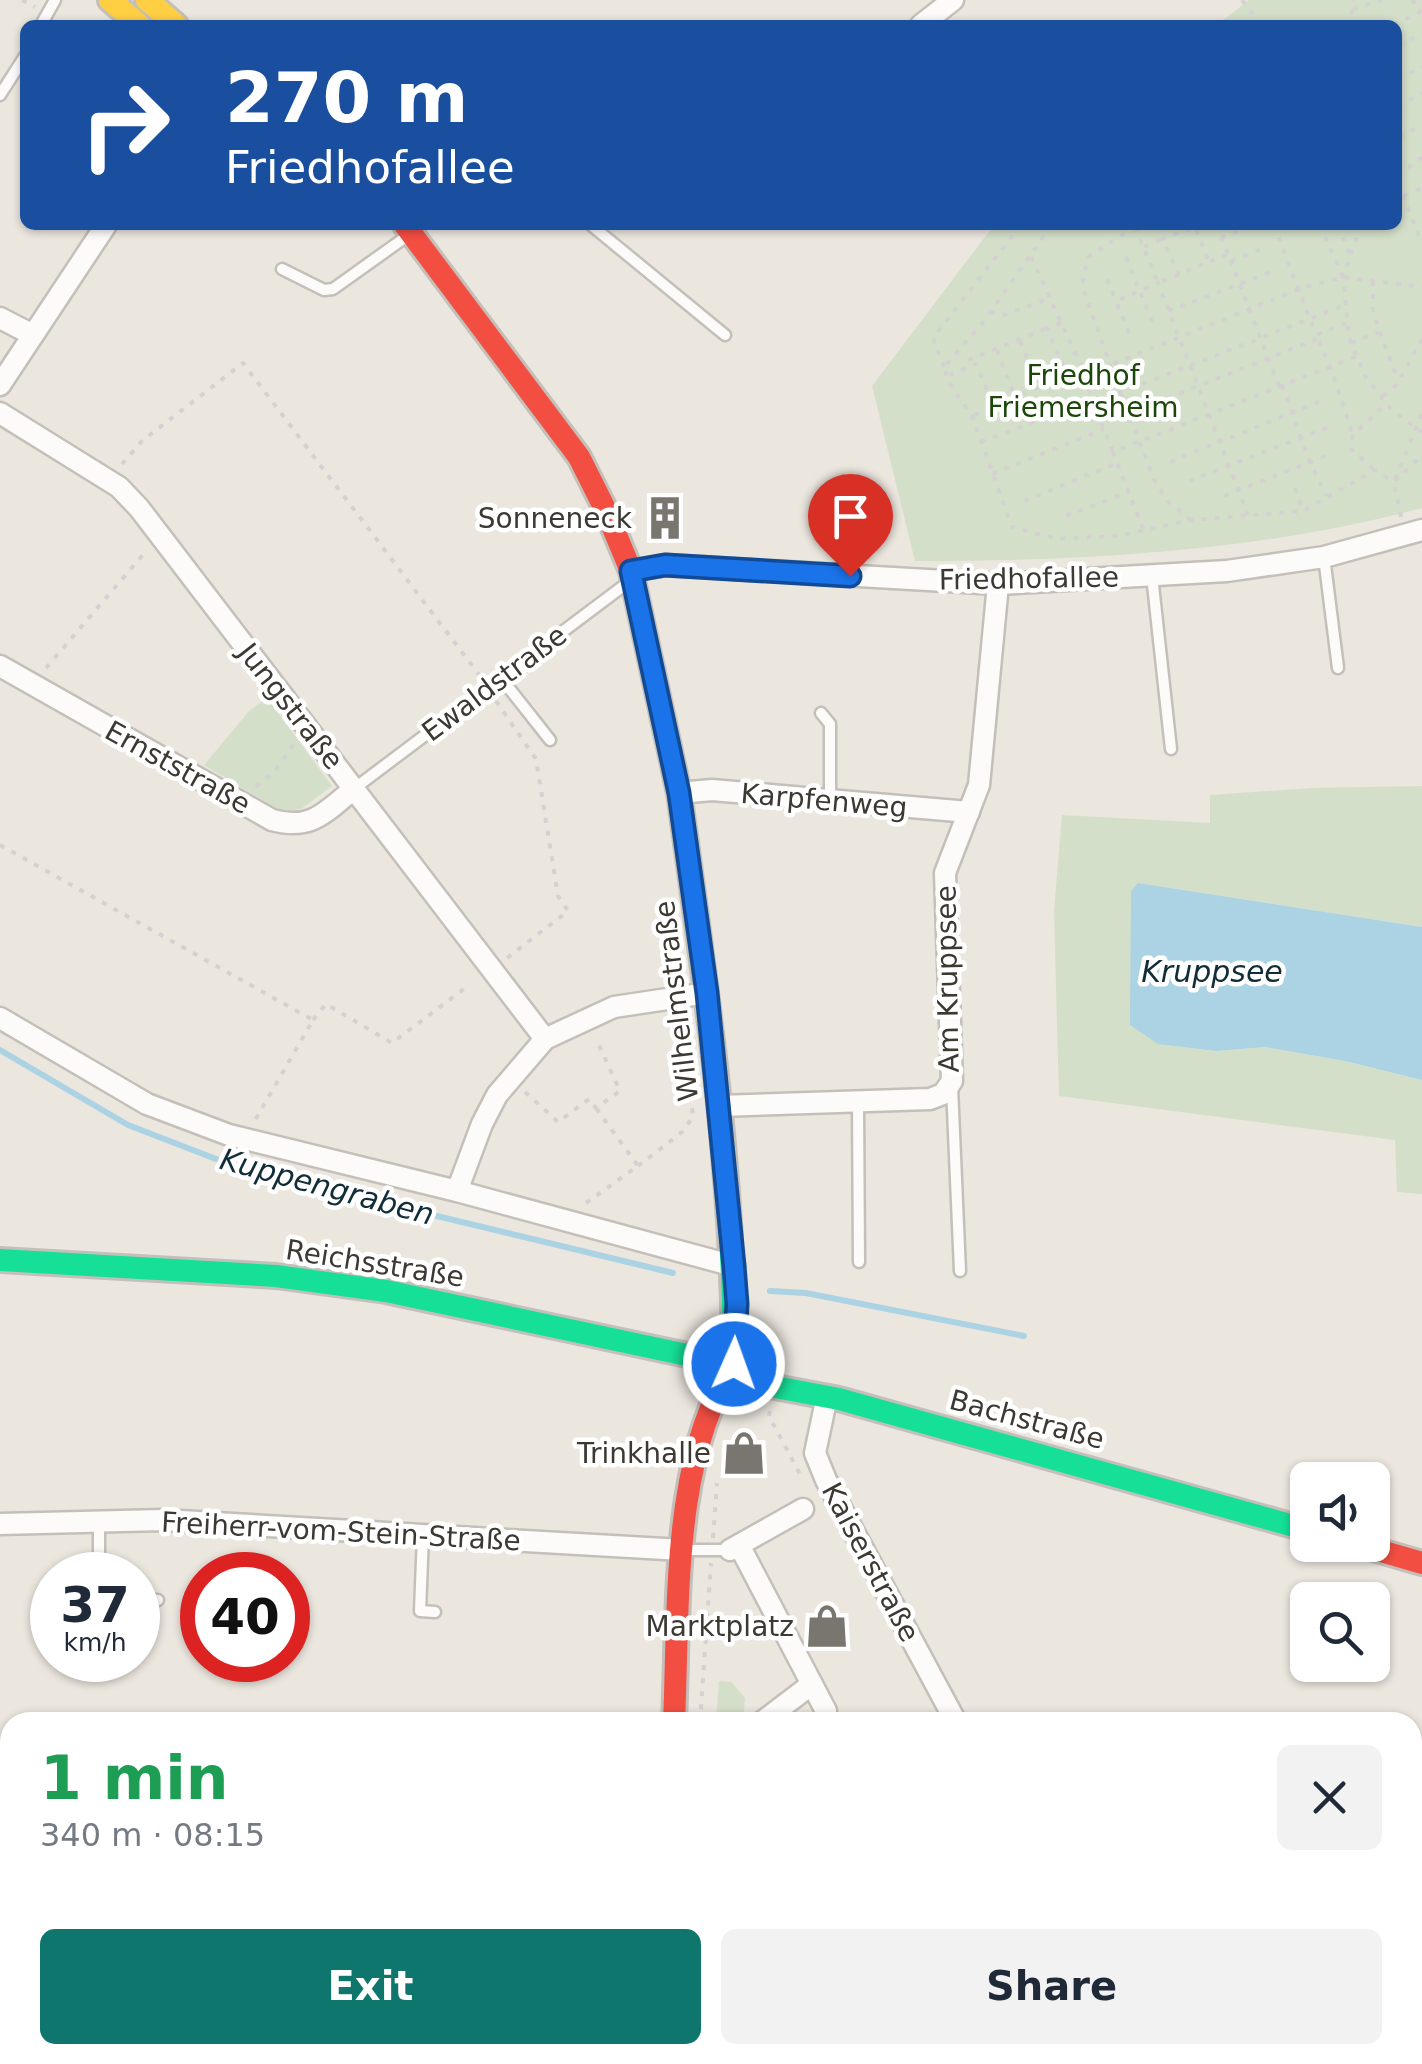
<!DOCTYPE html>
<html lang="en">
<head>
<meta charset="utf-8">
<style>
	body { margin:0; font-family:"DejaVu Sans",sans-serif; background:#f2f2f3; color:#1f2937; height:100vh; display:flex; flex-direction:column; font-size:38px; white-space:nowrap }
	* { box-sizing:border-box; margin:0 }
	p { font-size:32px; color:#747a83 }
	.icon { flex:none; width:55px; height:55px; fill:none; stroke:currentColor; stroke-width:2; stroke-linecap:round; stroke-linejoin:round }
	.map { position:relative; flex:1; overflow:hidden }
	.panel { position:absolute; left:0px; top:1712px; width:1422px; height:352px; display:flex; flex-direction:column; background:#fff; border-radius:30px 30px 0 0; box-shadow:0 2px 8px #0004 }
	.panel>* { flex:none }
	.banner { position:absolute; left:20px; top:20px; width:1382px; height:210px; border-radius:15px; box-shadow:0 2px 8px #0004; background:#1a4fa0; color:#fff; overflow:hidden }
	.controls { position:absolute; left:1290px; top:1462px; display:grid; gap:20px }
	.controls a { display:grid; place-items:center; width:100px; height:100px; border-radius:15px; background:#fff; box-shadow:0 2px 8px #0004; font-size:50px }
	.speed { position:absolute; left:30px; top:1552px; display:flex; gap:20px; font-size:50px; font-weight:700; text-align:center }
	.speed>* { display:grid; place-content:center; width:130px; height:130px; border-radius:50%; background:#fff; box-shadow:0 2px 8px #0004; line-height:1 }
	.speed small { font-size:25px; font-weight:400 }
	.speed .limit { border:15px solid #d22; background:#fff; color:#111 }
	.pin { position:absolute; display:grid; place-items:center; width:85px; height:85px; color:#fff; margin:-102px -42px; border-radius:50% 50% 50% 0; rotate:-45deg; box-shadow:0 0 10px #0007 }
	.pin .icon { rotate:45deg }
	.me { position:absolute; width:110px; margin:-55px; rotate:2deg; stroke-linejoin:round; filter:drop-shadow(0 0 8px #0008) }
	.turn { display:flex; align-items:center; gap:35px; height:210px; padding:0 40px; font-size:45px }
	.turn .icon { width:130px; height:130px; stroke-width:2.5 }
	.turn b { display:block; font-size:70px; line-height:85px }
	.round { display:grid; place-items:center; flex:none; width:105px; height:105px; border-radius:15px; background:#f2f2f3 }
	.overview { display:flex; align-items:center; justify-content:space-between; height:170px; padding:0 40px }
	h1 { font-size:60px; font-weight:600; line-height:75px; color:#1e9e55 }
	.primary-button { display:flex; gap:20px; margin-top:auto; padding:20px 40px }
	.primary-button a { flex:1; height:115px; border-radius:15px; background:#0f766e; color:#fff; font-size:40px; font-weight:600; line-height:115px; text-align:center }
	.primary-button a+a { background:#f2f2f3; color:#1f2937 }
	.map>svg:first-child { display:block }
	.built { fill:#e7dece }
	.green { fill:#d4dfca }
	.water { fill:#abd3e3 }
	.lines { fill:none; stroke-linecap:round; stroke-linejoin:round }
	.stream { stroke:#abd3e3; stroke-width:6 }
	.lane-casing { stroke:#c4c0b9; stroke-width:15 }
	.street-casing { stroke:#c4c0b9; stroke-width:25 }
	.fast-casing { stroke:#c4c0b9; stroke-width:28 }
	.slow-casing { stroke:#c4c0b9; stroke-width:28 }
	.jam-casing { stroke:#c4c0b9; stroke-width:28 }
	.path { stroke:#d4d2d0; stroke-width:4; stroke-dasharray:5 8; stroke-linecap:butt }
	.lane { stroke:#fcfbfa; stroke-width:10 }
	.street { stroke:#fcfbfa; stroke-width:20 }
	.fast { stroke:#16e098; stroke-width:22 }
	.slow { stroke:#ffcf43; stroke-width:22 }
	.jam { stroke:#f24e42; stroke-width:22 }
	.route-casing { stroke:#114b97; stroke-width:25 }
	.route { stroke:#1a73e8; stroke-width:18 }
	.labels { text-anchor:middle; stroke-width:9; stroke-linejoin:round; paint-order:stroke }
	.park-label { font-size:28px; fill:#1c4709; stroke:#fff }
	.poi-label { font-size:28px; fill:#3c3933; stroke:#fff; text-anchor:end }
	.street-label { font-size:28px; fill:#3c3933; stroke:#fff }
	.water-label { font-size:30px; font-style:italic; fill:#102d38; stroke:#fff }
</style>
</head>
<body>
<div class="map">
<svg width="1422" height="2064" viewBox="0 0 1422 2064">
	<rect width="100%" height="100%" fill="#ebe6de"/>
	<g class="built">
		<rect x="0" y="1788" width="10" height="221"/>
		<path d="M257 2055H402V2064H254Z"/>
	</g>
	<g class="green">
		<path d="M1249 0H1422V508C1257 552 1085 561 915 561L872 386 994 225H1398V25H1217Z"/>
		<path d="M267 698 332 786 301 809 288 811 276 808 204 765 250 710Z"/>
		<path d="M1422 786V927L1138 883 1217 1051 1265 1047 1345 1061 1422 1080V1194L1397 1192 1395 1140 1059 1096 1054 911 1062 815 1210 823V795L1312 788Z"/>
		<path d="M719 1681 731 1682 745 1698 743 1721 716 1722Z"/>
		<path d="M1413 1964 1422 1998V2064H1274L1286 2055H1412Z"/>
	</g>
	<path class="water" d="M1138 883 1422 927V1080L1345 1061 1265 1047 1217 1051 1158 1044 1130 1025 1131 891Z"/>
	<g class="lines">
		<g class="stream">
			<path d="M0 1050 128 1125 242 1169 673 1273"/>
			<path d="M770 1291 806 1293 1024 1336"/>
		</g>
		<g class="lane-casing">
			<g id="lane">
				<path d="M41 25 55 0"/>
				<path d="M0 95 25 56"/>
				<path d="M591 225 725 335"/>
				<path d="M282 269 324 290 333 289 410 234"/>
				<path d="M1324 557 1338 668"/>
				<path d="M1152 576 1171 749"/>
				<path d="M501 678 550 740"/>
				<path d="M821 713 830 724V800"/>
				<path d="M355 788 630 581"/>
				<path d="M952 1087 960 1271"/>
				<path d="M858 1102 859 1262"/>
				<path d="M423 1535 420 1611 435 1612"/>
				<path d="M683 1550H730"/>
				<path d="M99 1575V1522"/>
				<path d="M138 1599 158 1600"/>
			</g>
		</g>
		<g class="street-casing">
			<g id="street">
				<path d="M921 25 953 0"/>
				<path d="M0 318 33 335"/>
				<path d="M0 385 106 225"/>
				<path d="M0 413 119 487 139 508 545 1039"/>
				<path d="M631 571 665 565 998 584 1227 571 1324 557 1422 530"/>
				<path d="M0 666 272 820C312 831 325 812 355 788"/>
				<path d="M679 793 712 790 969 812"/>
				<path d="M0 1018 147 1104 229 1135 457 1191 734 1266"/>
				<path d="M719 1106 930 1099 943 1094 952 1081 945 873 979 785 998 584"/>
				<path d="M457 1191 482 1124 497 1095 545 1039 614 1007 707 993"/>
				<path d="M827 1396 815 1453 826 1480 956 1722"/>
				<path d="M0 1524 163 1520 682 1550"/>
				<path d="M739 1545 826 1711"/>
				<path d="M730 1550 803 1509"/>
				<path d="M762 1722 812 1684"/>
				<path d="M0 1776H10"/>
				<path d="M1136 2055 1140 2064"/>
				<path d="M649 2064V2055"/>
			</g>
		</g>
		<g class="fast-casing">
			<g id="fast">
				<path d="M686 843C710 1016 734 1190 734 1365"/>
				<path d="M0 1260 276 1276 386 1291 734 1365"/>
				<path d="M734 1365 770 1386 839 1399 1308 1530"/>
			</g>
		</g>
		<g class="slow-casing">
			<g id="slow">
				<path d="M110 0 139 25"/>
				<path d="M147 0 176 25"/>
			</g>
		</g>
		<g class="jam-casing">
			<g id="jam">
				<path d="M405 225 579 457 606 511 631 571 679 793 686 843"/>
				<path d="M1360 1545 1422 1563"/>
				<path d="M674 1722C679 1614 671 1455 734 1365"/>
			</g>
		</g>
		<g class="path">
			<path d="M22 0 35 7"/>
			<path d="M1242 0 1262 25"/>
			<path d="M1412 0 1422 11"/>
			<path d="M1353 9 1382 0"/>
			<path d="M1344 25 1351 16 1353 0"/>
			<path d="M1394 25 1422 11"/>
			<path d="M1398 45 1422 34"/>
			<path d="M1398 79 1422 67"/>
			<path d="M1398 107 1422 93"/>
			<path d="M1399 137 1422 125"/>
			<path d="M1398 176 1422 157"/>
			<path d="M1398 183 1422 244"/>
			<path d="M1404 196 1422 188"/>
			<path d="M1045 225 1048 230 985 320 944 367 949 383 972 416 1012 527 1057 539 1117 536 1191 520 1303 511 1375 470 1394 482 1422 455"/>
			<path d="M1076 225 1080 233"/>
			<path d="M1216 225 1228 254"/>
			<path d="M1274 225 1315 333"/>
			<path d="M1320 225 1343 277"/>
			<path d="M1337 225 1349 253"/>
			<path d="M1361 225 1343 277 1349 338 1365 376 1391 409 1422 432"/>
			<path d="M1135 227 1158 283 1228 254 1279 386"/>
			<path d="M1221 238 1251 226"/>
			<path d="M1144 247 1162 239"/>
			<path d="M1031 257 1085 374 1092 400"/>
			<path d="M1126 257 1154 327"/>
			<path d="M1231 261 1264 248"/>
			<path d="M1179 275 1162 239 1195 227 1208 260"/>
			<path d="M1107 279 1116 301"/>
			<path d="M1373 281V313L1398 381"/>
			<path d="M1168 311 1271 272"/>
			<path d="M990 312 1005 315 1052 297"/>
			<path d="M1061 323 1047 328 1067 375"/>
			<path d="M1346 323 1316 335 1330 366 1353 435"/>
			<path d="M1129 333 1116 301 1158 283 1248 515"/>
			<path d="M1317 339 1117 418 1109 397 1345 305"/>
			<path d="M1020 341 1039 387"/>
			<path d="M1351 343 1379 332"/>
			<path d="M997 350 1015 397"/>
			<path d="M968 360 1047 328"/>
			<path d="M944 367 933 338 1021 225"/>
			<path d="M949 375 976 364 994 407"/>
			<path d="M1282 385 1310 462 1326 496"/>
			<path d="M1383 396 1397 384 1422 339"/>
			<path d="M974 415 1073 372 1082 375 1110 365 1082 285 1088 257 1138 225"/>
			<path d="M981 442 1092 400 1113 452"/>
			<path d="M1170 462 1321 401"/>
			<path d="M122 464 142 441 243 363 480 676"/>
			<path d="M1373 469 1351 449 1353 435 1387 403"/>
			<path d="M992 474 1104 429"/>
			<path d="M1189 481 1334 425"/>
			<path d="M1295 488 1303 511"/>
			<path d="M1224 496 1333 453"/>
			<path d="M1024 501 1117 463"/>
			<path d="M1066 516 1129 492"/>
			<path d="M1401 517 1394 482 1422 413"/>
			<path d="M1191 520 1167 501 1154 479 1110 365 1302 288 1343 277 1422 287"/>
			<path d="M1143 529 1113 452 1357 356"/>
			<path d="M46 668 147 550"/>
			<path d="M496 701 536 759 558 896 568 911 507 958"/>
			<path d="M256 787 275 771 295 742"/>
			<path d="M0 845 313 1020 254 1122"/>
			<path d="M313 1020 326 1004 392 1043 469 985"/>
			<path d="M525 1092 558 1122 589 1099 596 1108 620 1091 596 1039"/>
			<path d="M638 1166 682 1132 693 1117 683 1033 690 1031"/>
			<path d="M586 1203 638 1166 596 1108"/>
			<path d="M758 1341 763 1352 773 1361"/>
			<path d="M770 1411 769 1416 802 1478"/>
			<path d="M713 1538 717 1483"/>
			<path d="M700 1722 711 1563"/>
			<path d="M0 1805H10"/>
			<path d="M0 2000H10"/>
		</g>
		<use href="#lane" class="lane"/>
		<use href="#street" class="street"/>
		<use href="#fast" class="fast"/>
		<use href="#slow" class="slow"/>
		<use href="#jam" class="jam"/>
	</g>
	<g class="lines">
		<g class="route-casing">
			<path id="route" d="M734 1364 737 1304 734 1266 707 993 679 793 631 571 665 565 850 576"/>
		</g>
		<use href="#route" class="route"/>
	</g>
	<defs>
		<g id="building-bare" transform="scale(3.45)"><path d="M-4-6H4V6H1V3H-1V6H-4ZM-2.5-4.3h1.7v1.8h-1.7ZM.8-4.3h1.7v1.8H.8ZM-2.5-1h1.7V.8h-1.7ZM.8-1h1.7V.8H.8Z" fill="#79766f" stroke="#fff" stroke-width="2.5" paint-order="stroke"/></g>
		<g id="shop-bare" transform="scale(3.45)"><path d="M-5-2.5h2.3a2.7 3.5 0 0 1 5.4 0H5L5.5 6h-11ZM-1.5-2.5h3a1.5 2.3 0 0 0-3 0Z" fill="#79766f" stroke="#fff" stroke-width="2.5" paint-order="stroke"/></g>
	</defs>
	<g fill-rule="evenodd">
		<use href="#building-bare" x="665" y="518"/>
		<use href="#shop-bare" x="744" y="1453"/>
		<use href="#shop-bare" x="827" y="1626"/>
	</g>
	<g class="labels">
		<g class="park-label">
			<text x="1083" y="385">Friedhof<tspan x="1083" dy="32">Friemersheim</tspan></text>
		</g>
		<g class="poi-label">
			<text x="632" y="528">Sonneneck</text>
			<text x="711" y="1463">Trinkhalle</text>
			<text x="794" y="1636">Marktplatz</text>
		</g>
		<g class="street-label">
			<text transform="translate(1029 578) rotate(-1)" y="10">Friedhofallee</text>
			<text transform="translate(494 683) rotate(-37)" y="10">Ewaldstraße</text>
			<text transform="translate(291 706) rotate(52)" y="10">Jungstraße</text>
			<text transform="translate(178 767) rotate(29)" y="10">Ernststraße</text>
			<text transform="translate(824 800) rotate(5)" y="10">Karpfenweg</text>
			<text transform="translate(947 979) rotate(-91)" y="10">Am Kruppsee</text>
			<text transform="translate(676 1001) rotate(-97)" y="10">Wilhelmstraße</text>
			<text transform="translate(375 1263) rotate(9)" y="10">Reichsstraße</text>
			<text transform="translate(1027 1419) rotate(15)" y="10">Bachstraße</text>
			<text transform="translate(341 1531) rotate(3)" y="10">Freiherr-vom-Stein-Straße</text>
			<text transform="translate(871 1562) rotate(62)" y="10">Kaiserstraße</text>
		</g>
		<g class="water-label">
			<text x="1212" y="982">Kruppsee</text>
			<text transform="translate(327 1187) rotate(15)" y="10">Kuppengraben</text>
		</g>
	</g>
</svg>
<div class="controls">
<a><svg class="icon" aria-label="sound" viewBox="0 0 24 24"><path d="M4 9h4l5-4v14l-5-4H4zM17 9q2 3 0 6"/></svg></a>
<a><svg class="icon" aria-label="search" viewBox="0 0 24 24"><circle cx="10" cy="10" r="6"/><path d="M15 15l6 6"/></svg></a>
</div>
<div class="speed"><div>37<small>km/h</small></div><div class="limit">40</div></div>
<div class="pin" style="left:850px;top:576px;background:#d93025"><svg class="icon" aria-label="arrive" viewBox="0 0 24 24"><path d="M6 21V4h12l-3 4 3 4H6"/></svg></div>
<svg class="me" style="left:734px;top:1364px" viewBox="-20 -20 40 40"><circle r="17" fill="#1a73e8" stroke="#fff" stroke-width="3"/><path d="M0-11L8 9 0 5-8 9z" fill="#fff"/></svg>
<div class="banner">
<div class="turn"><svg class="icon" aria-label="right" viewBox="0 0 24 24"><path d="M7 20v-9h11M14 6l5 5-5 5"/></svg><div><b>270 m</b>Friedhofallee</div></div>
</div>
<section class="panel">
<div class="overview"><div><h1>1 min</h1><p>340 m · 08:15</p></div><a class="round"><svg class="icon" aria-label="close" viewBox="0 0 24 24"><path d="M6 6l12 12M18 6L6 18"/></svg></a></div>
<div class="primary-button"><a>Exit</a><a>Share</a></div>
</section>
</div>
</body>
</html>
